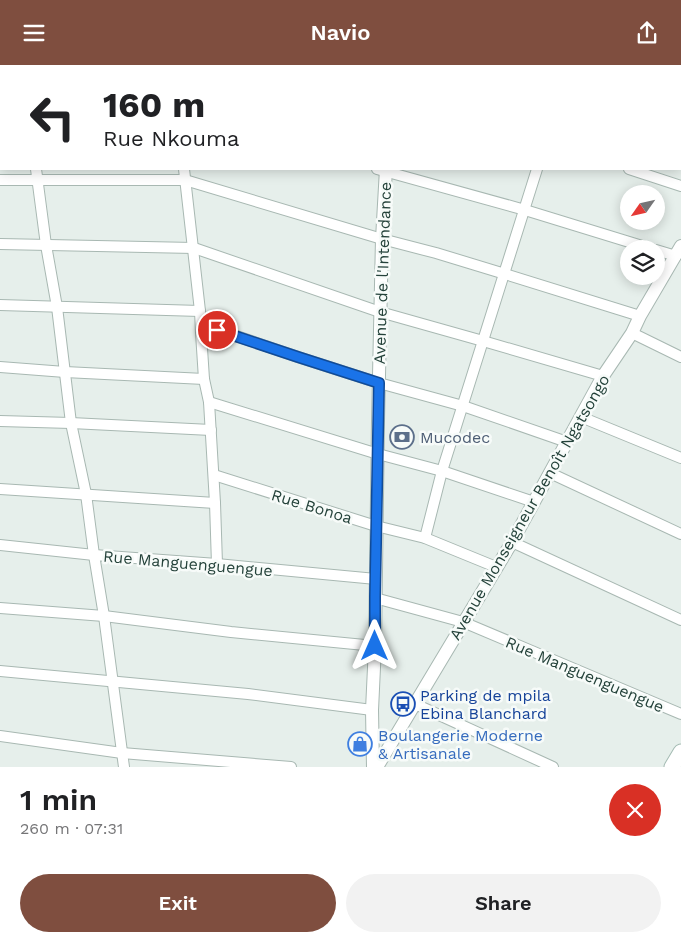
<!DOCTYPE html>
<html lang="en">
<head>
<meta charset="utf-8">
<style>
	body { margin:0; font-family:"Work Sans",sans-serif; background:#f2f2f2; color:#202124; height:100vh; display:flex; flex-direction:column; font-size:19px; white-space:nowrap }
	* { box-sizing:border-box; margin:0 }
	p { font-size:16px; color:#757577 }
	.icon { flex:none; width:28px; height:28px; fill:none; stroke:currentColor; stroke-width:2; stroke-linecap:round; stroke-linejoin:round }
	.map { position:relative; height:702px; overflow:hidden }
	.details { display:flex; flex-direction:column; background:#fff; flex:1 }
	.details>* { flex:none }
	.hud { position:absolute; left:0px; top:0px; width:681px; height:105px; box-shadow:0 2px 12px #0003; background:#fff; color:#202124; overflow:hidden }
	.needle { width:32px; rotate:236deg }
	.controls { position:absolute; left:620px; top:120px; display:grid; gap:10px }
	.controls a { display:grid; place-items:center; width:45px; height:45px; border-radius:50%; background:#fff; box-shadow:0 2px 12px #0003; font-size:25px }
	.pin { position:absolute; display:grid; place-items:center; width:42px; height:42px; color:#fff; margin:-21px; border:2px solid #fff; border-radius:50%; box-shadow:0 1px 5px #0007 }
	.me { position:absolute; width:55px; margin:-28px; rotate:0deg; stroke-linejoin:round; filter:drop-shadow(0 0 4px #0008) }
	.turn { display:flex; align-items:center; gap:18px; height:105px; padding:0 20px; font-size:22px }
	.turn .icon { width:65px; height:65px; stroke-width:2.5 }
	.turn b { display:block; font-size:35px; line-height:42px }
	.round { display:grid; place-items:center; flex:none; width:52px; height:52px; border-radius:26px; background:#f2f2f2 }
	.overview { display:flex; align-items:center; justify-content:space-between; height:85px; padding:0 20px }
	h1 { font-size:30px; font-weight:600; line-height:38px }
	.button { display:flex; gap:10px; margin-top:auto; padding:10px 20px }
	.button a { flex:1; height:58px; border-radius:30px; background:#7f4e3f; color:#fff; font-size:20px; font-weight:600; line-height:58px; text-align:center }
	.button a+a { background:#f2f2f2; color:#202124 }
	header { display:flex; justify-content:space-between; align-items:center; height:65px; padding:0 20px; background:#7f4e3f; color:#fff; font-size:22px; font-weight:600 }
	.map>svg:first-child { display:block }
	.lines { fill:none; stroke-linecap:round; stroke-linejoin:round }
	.minor-casing { stroke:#a8b8b2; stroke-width:12 }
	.tertiary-casing { stroke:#a8b8b2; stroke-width:14 }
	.secondary-casing { stroke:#a4bbb3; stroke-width:17 }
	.minor { stroke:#fff; stroke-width:10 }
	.tertiary { stroke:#fff; stroke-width:12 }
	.secondary { stroke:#fff; stroke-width:15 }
	.route-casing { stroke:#114b97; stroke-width:12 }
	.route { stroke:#1a73e8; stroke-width:9 }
	.labels { text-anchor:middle; stroke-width:5; stroke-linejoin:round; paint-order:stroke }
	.street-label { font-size:16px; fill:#24423a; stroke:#f7fbf9 }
	.service-label { font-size:16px; fill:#4e5e75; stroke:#f7fbf9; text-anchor:start }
	.transit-label { font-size:16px; fill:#164399; stroke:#f7fbf9; text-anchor:start }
	.shop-label { font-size:16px; fill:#366cbe; stroke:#f7fbf9; text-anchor:start }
</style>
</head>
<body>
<header><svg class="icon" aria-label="menu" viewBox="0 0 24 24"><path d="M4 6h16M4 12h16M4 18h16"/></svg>Navio<svg class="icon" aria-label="share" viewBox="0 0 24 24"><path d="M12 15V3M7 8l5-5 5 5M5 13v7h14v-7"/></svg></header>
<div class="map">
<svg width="681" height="702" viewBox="0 0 681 702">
	<rect width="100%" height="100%" fill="#e6efeb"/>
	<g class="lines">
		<g class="minor-casing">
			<g id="minor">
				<path d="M18 0V1"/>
				<path d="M48 0 53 1"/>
				<path d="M176 0V1"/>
				<path d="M294 0 298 1"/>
				<path d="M552 0 556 1"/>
				<path d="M539 1V0"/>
				<path d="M680 40H681"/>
				<path d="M0 55H1"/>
				<path d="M36 104 46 180 57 242 71 358 86 429 94 490 104 551 124 702"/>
				<path d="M184 104 200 246 201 268 204 314 209 337 215 438 217 499"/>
				<path d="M377 104 525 145 652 184"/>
				<path d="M629 104 681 121"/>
				<path d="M0 115H185L382 174 436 188 505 209 640 251"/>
				<path d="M0 179 194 183 380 247 483 276 603 311"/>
				<path d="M656 185 676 191"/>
				<path d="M0 240 200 246"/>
				<path d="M201 259 298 292 379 318 463 341 567 377"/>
				<path d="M632 268 681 292"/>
				<path d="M0 302 65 307 204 314"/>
				<path d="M209 337 378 389 442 406 534 437"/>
				<path d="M581 352 681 393"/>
				<path d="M0 356 71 358 211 365"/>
				<path d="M550 408 681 469"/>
				<path d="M214 410 376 461 425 473 496 502"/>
				<path d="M0 424 215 438"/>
				<path d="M425 473 442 406 537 104"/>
				<path d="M512 477 681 555"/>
				<path d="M0 480 94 490 217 499 376 514"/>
				<path d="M375 533 463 557 681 649"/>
				<path d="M0 543 104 551 231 567 375 581"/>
				<path d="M0 606 248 629 372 645"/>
				<path d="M415 639 553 702"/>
				<path d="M0 671 122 688 291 702"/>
			</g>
		</g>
		<g class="tertiary-casing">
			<g id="tertiary">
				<path d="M387 0V1"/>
				<path d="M373 702 372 645 375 581 378 356 382 174 386 104"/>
				<path d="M377 702 512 477 603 311 632 268 640 251 681 181"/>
			</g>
		</g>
		<g class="secondary-casing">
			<path id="secondary" d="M672 702 681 687"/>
		</g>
		<use href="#minor" class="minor"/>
		<use href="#tertiary" class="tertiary"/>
		<use href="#secondary" class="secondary"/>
	</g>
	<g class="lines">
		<g class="route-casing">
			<path id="route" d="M217 265 298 292 379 318 375 532V581"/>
		</g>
		<use href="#route" class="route"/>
	</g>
	<defs>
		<g id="bank-ring" transform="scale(1.25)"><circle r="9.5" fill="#f7fbf9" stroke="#5c6f8a" stroke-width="1.5"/><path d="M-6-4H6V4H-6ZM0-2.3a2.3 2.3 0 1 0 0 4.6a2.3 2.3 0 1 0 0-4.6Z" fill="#5c6f8a"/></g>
		<g id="bus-ring" transform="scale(1.25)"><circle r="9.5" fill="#f7fbf9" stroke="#1a4fb4" stroke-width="1.5"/><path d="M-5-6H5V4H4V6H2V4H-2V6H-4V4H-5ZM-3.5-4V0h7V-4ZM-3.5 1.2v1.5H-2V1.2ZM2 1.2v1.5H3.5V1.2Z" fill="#1a4fb4"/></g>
		<g id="shop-ring" transform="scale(1.25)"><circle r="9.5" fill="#f7fbf9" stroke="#3f7fe0" stroke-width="1.5"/><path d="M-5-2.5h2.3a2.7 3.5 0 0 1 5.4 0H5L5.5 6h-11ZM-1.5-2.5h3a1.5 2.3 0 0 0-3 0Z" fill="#3f7fe0"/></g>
	</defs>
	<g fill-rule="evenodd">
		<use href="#bank-ring" x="402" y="372"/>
		<use href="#bus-ring" x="403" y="639"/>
		<use href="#shop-ring" x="360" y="679"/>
	</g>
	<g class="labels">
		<g class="street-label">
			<text transform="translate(382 208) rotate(-88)" y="6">Avenue de l'Intendance</text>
			<text transform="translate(312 441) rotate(17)" y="6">Rue Bonoa</text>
			<text transform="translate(529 442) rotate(-60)" y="6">Avenue Monseigneur Benoît Ngatsongo</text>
			<text transform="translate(188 498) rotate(5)" y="6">Rue Manguenguengue</text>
			<text transform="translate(585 609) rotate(23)" y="6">Rue Manguenguengue</text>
		</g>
		<g class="service-label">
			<text x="420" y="378">Mucodec</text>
		</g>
		<g class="transit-label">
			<text x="420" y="636">Parking de mpila<tspan x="420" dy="18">Ebina Blanchard</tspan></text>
		</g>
		<g class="shop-label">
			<text x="378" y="676">Boulangerie Moderne<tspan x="378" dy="18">&amp; Artisanale</tspan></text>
		</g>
	</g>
</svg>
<div class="controls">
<a><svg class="needle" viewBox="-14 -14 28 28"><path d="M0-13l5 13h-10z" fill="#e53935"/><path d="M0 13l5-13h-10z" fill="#757577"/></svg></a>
<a><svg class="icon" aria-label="layers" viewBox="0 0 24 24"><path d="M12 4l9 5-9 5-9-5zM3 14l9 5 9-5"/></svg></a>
</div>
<div class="pin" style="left:217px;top:265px;background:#d93025"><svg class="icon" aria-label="arrive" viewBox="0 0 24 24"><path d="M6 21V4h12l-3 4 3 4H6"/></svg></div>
<svg class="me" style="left:375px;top:581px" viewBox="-20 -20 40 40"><path d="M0-17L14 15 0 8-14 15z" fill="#1a73e8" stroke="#fff" stroke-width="4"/></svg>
<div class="hud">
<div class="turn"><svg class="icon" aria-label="left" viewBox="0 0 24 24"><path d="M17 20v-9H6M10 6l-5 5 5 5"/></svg><div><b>160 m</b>Rue Nkouma</div></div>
</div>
</div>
<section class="details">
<div class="overview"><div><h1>1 min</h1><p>260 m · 07:31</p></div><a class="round" style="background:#d93025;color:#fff"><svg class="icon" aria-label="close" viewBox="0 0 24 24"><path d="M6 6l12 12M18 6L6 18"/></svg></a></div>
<div class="button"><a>Exit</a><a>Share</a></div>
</section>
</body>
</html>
